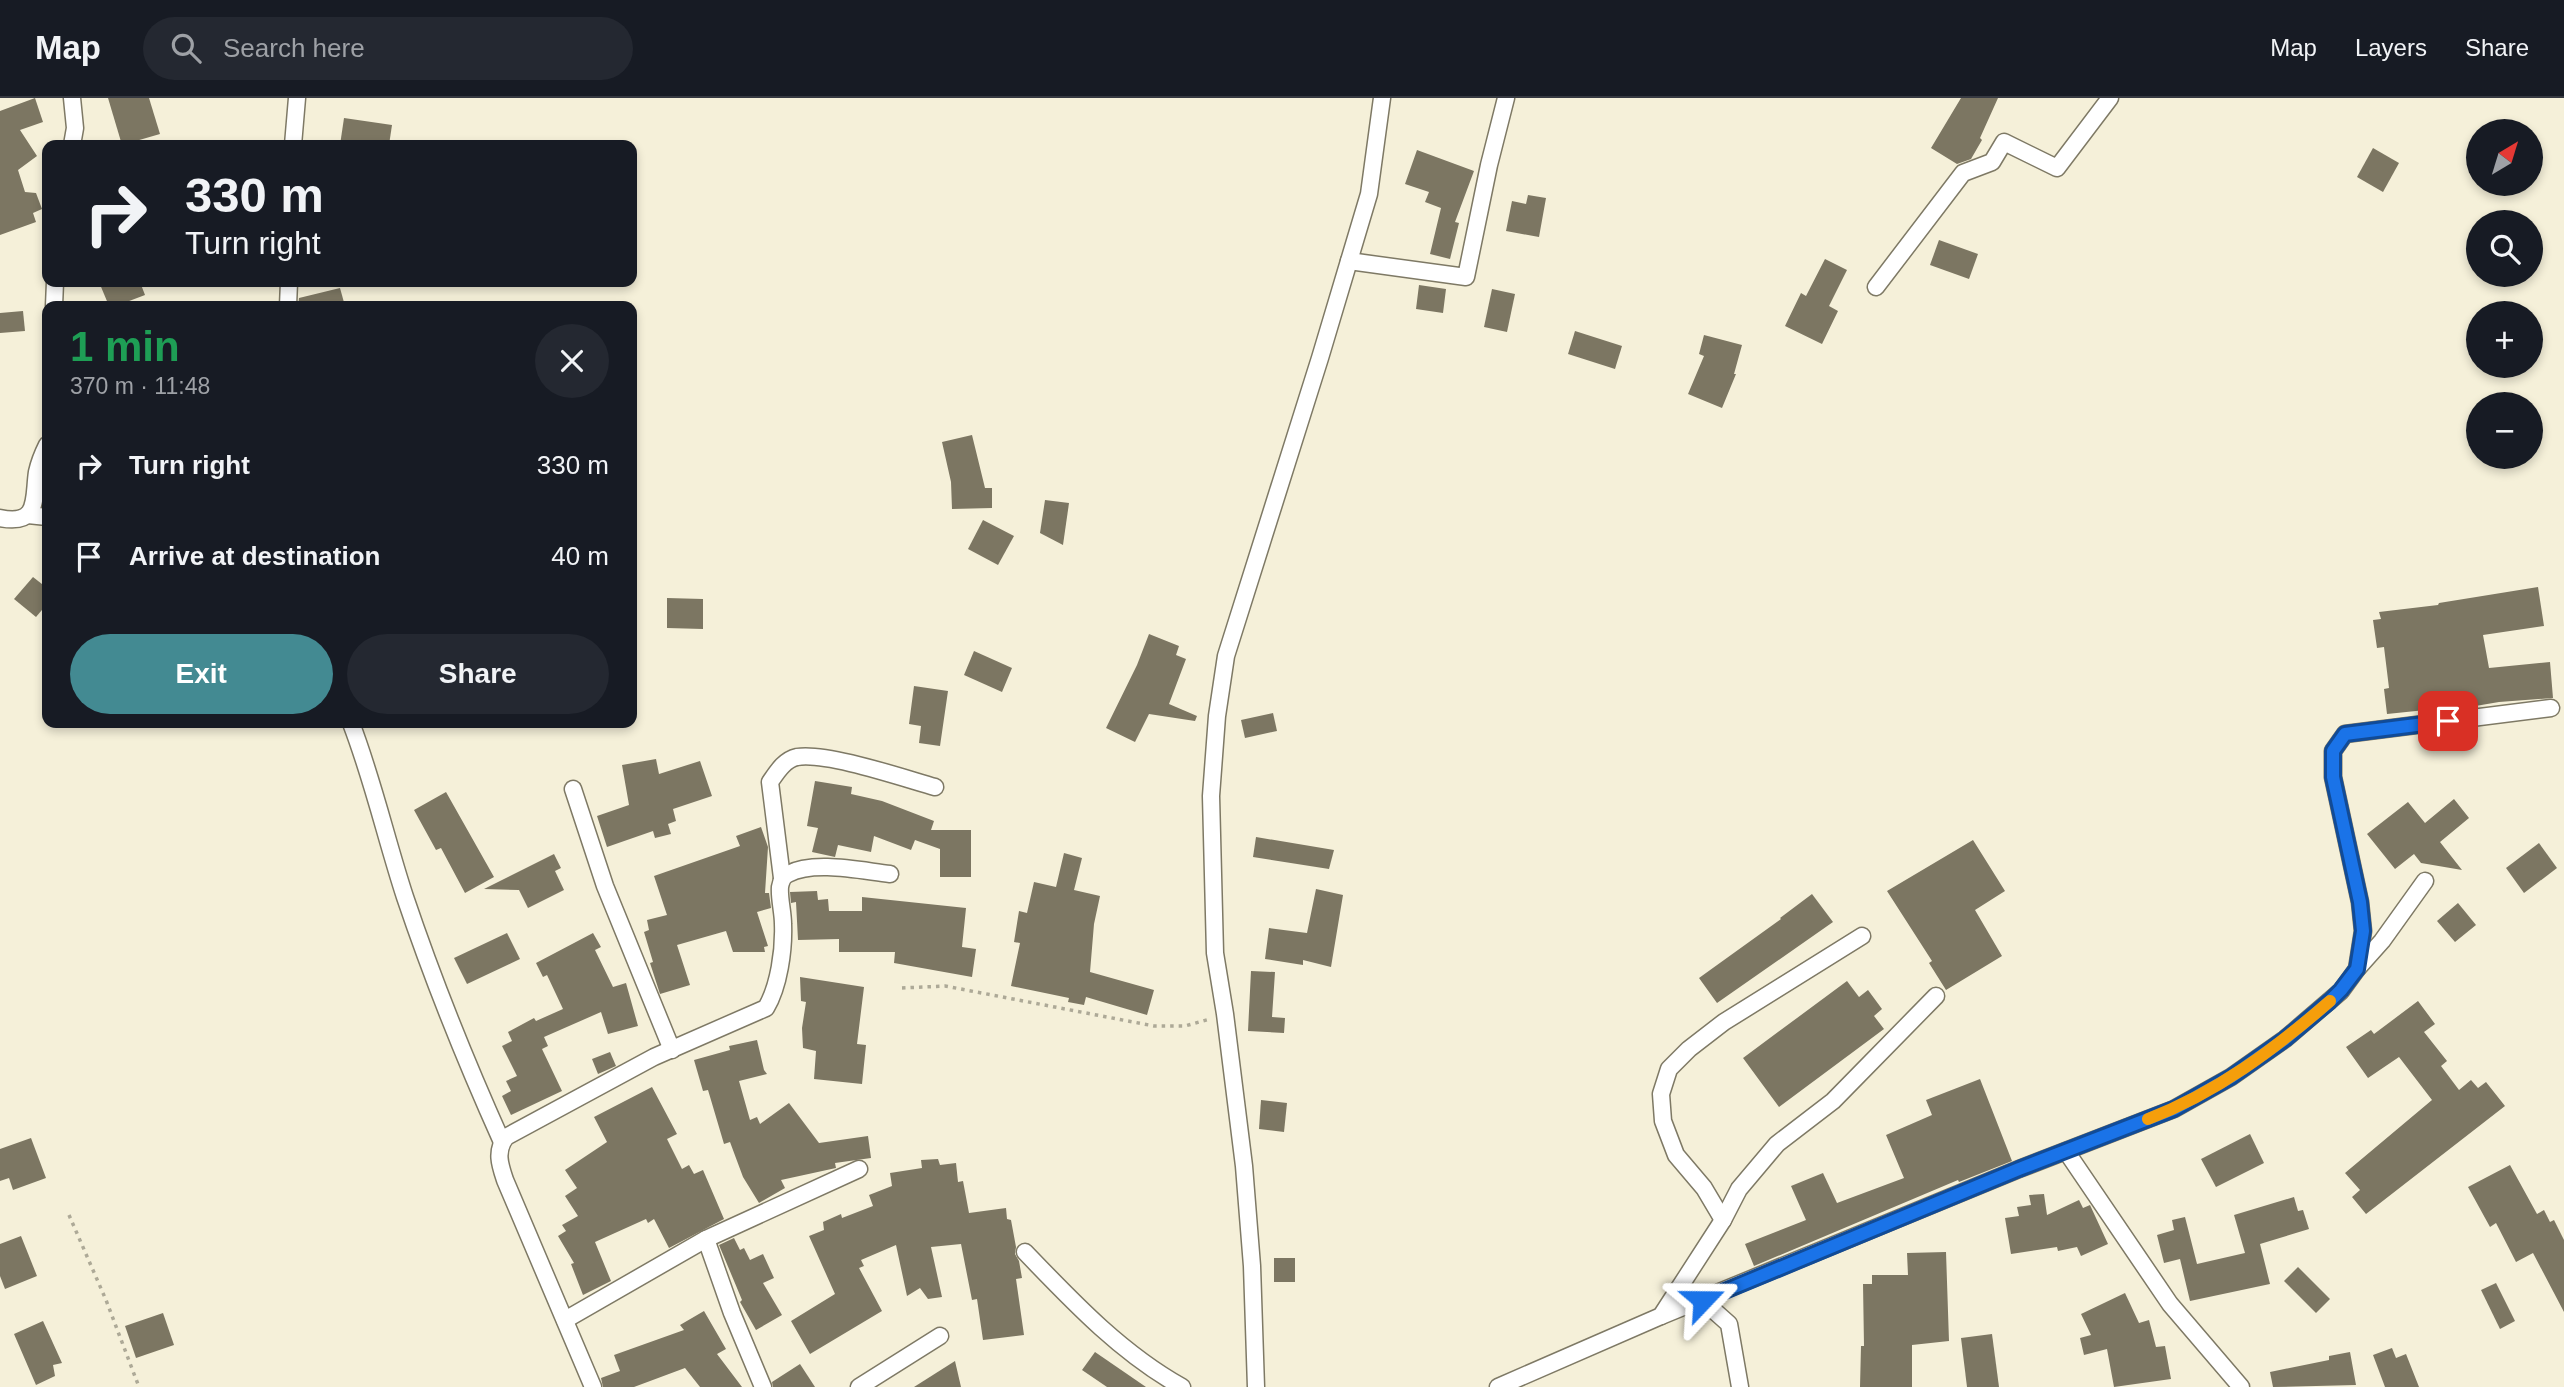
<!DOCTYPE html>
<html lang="en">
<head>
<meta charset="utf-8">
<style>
	body { margin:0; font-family:Helvetica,sans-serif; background:#242831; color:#f1f3f6; height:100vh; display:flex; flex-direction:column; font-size:26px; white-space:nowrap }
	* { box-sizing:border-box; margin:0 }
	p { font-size:23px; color:#9ea1a6 }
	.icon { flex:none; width:38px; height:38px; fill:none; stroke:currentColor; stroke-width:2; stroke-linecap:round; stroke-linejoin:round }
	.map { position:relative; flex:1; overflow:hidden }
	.drawer { position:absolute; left:42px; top:203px; width:595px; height:427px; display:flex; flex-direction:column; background:#171b24; border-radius:14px; box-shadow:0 4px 10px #0003 }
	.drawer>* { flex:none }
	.top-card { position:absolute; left:42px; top:42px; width:595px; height:147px; border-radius:14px; box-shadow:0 4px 10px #0003; background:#171b24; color:#f1f3f6; overflow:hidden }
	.needle { width:46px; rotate:38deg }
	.buttons { position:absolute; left:2466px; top:21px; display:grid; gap:14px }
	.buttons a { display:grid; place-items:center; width:77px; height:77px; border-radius:50%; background:#171b24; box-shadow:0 4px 10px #0003; font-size:35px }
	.pin { position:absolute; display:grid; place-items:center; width:60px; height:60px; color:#fff; margin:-30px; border-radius:14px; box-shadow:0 4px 10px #0006 }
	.me { position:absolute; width:77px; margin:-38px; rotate:67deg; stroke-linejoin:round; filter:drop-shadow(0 0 5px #0008) }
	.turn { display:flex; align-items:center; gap:24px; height:147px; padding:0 28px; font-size:32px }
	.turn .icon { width:91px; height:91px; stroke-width:2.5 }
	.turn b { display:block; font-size:49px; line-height:60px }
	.round { display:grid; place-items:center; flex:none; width:74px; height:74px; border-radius:37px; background:#242831 }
	.summary { display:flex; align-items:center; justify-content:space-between; height:119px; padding:0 28px }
	h1 { font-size:42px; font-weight:700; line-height:52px; color:#1e9e55 }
	.action { display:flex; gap:14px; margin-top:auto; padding:14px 28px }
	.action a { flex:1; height:80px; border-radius:42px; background:#438a92; color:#fff; font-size:28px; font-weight:700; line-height:80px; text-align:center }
	.action a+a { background:#242831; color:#f1f3f6 }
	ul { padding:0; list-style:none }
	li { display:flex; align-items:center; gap:21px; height:91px; padding:0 28px }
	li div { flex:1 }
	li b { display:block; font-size:26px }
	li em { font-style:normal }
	header { display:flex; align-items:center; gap:42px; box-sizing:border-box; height:98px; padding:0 35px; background:#171b24; border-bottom:2px solid #363941 }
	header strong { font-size:33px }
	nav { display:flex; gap:38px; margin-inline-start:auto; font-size:24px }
	.search { width:490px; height:63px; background:#242831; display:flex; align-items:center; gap:18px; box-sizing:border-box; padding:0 24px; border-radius:38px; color:#9ea1a6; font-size:26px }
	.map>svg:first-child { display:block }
	.building { fill:#7c7662 }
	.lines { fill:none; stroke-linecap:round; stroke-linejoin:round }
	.street-casing { stroke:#7e7965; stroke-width:19 }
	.path { stroke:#ada997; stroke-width:3.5; stroke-dasharray:3.5 5; stroke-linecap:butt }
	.street { stroke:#fff; stroke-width:16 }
	.route-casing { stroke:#114b97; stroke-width:18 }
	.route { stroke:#1a73e8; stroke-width:12 }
	.slow { stroke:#f59e0b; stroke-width:12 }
</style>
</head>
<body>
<header>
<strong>Map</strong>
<div class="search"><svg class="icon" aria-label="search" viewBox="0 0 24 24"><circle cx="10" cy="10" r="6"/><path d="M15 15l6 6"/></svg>Search here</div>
<nav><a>Map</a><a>Layers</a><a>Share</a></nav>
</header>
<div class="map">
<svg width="2564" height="1289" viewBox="0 0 2564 1289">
	<rect width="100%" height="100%" fill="#f5f0d9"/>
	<g class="building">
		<path d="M35 0 43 24 20 32 37 58 18 72 25 94 36 95 42 111 33 115 36 124 0 137V13Z"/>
		<path d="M108 0H149L160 36 122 47Z"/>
		<path d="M1961 0H1998L1980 40 1982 42 1971 61 1957 66 1931 50Z"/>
		<path d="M344 20 392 27 389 47H340Z"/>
		<path d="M2373 50 2399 65 2383 94 2357 79Z"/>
		<path d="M1417 52 1474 73 1455 124 1459 125 1450 161 1430 156 1441 110 1425 104 1429 94 1405 86Z"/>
		<path d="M1528 97 1546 100 1539 139 1506 133 1512 103 1526 106Z"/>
		<path d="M1939 142 1978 156 1969 181 1930 167Z"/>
		<path d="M1825 161 1847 172 1829 208 1838 213 1822 246 1785 228 1801 195 1806 198Z"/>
		<path d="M99 184H140L145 197 116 208H109Z"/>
		<path d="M1419 187 1446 191 1443 215 1416 211Z"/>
		<path d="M340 190 345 208H298L299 200Z"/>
		<path d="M1492 191 1515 196 1507 234 1484 229Z"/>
		<path d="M23 213 25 233 0 235V215Z"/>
		<path d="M1575 233 1622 248 1615 271 1568 256Z"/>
		<path d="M1704 237 1742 247 1734 276H1736L1722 310 1688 296 1704 258 1699 256Z"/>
		<path d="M972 337 985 390H992V410L952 411 951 384 942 344Z"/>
		<path d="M1045 402 1069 405 1063 447 1040 435Z"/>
		<path d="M983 422 1014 438 998 467 968 451Z"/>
		<path d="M33 479 47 490V506L36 519 14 501Z"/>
		<path d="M2538 489 2544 528 2483 537 2489 570 2550 564 2553 600 2499 604 2446 613 2445 610 2387 616 2384 591 2389 590 2384 549 2377 550 2373 522 2381 521 2379 514 2438 507 2439 505Z"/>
		<path d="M667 500 703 501V531L667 530Z"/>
		<path d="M1149 536 1179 548 1176 557 1186 561 1169 606 1197 618 1195 623 1149 616 1135 644 1106 630 1137 567Z"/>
		<path d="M974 553 1012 570 1002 594 964 577Z"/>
		<path d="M914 588 948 593 940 648 919 645 921 628 909 626Z"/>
		<path d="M1273 615 1277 633 1245 640 1241 622Z"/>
		<path d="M656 661 659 676 700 663 712 698 673 711 676 723 668 726 671 736 655 740 653 733 607 749 597 718 629 707 622 667Z"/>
		<path d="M815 683 852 689 851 696 882 703 934 723 931 732H971V779H940V751L915 742 911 752 874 738 871 754 838 747 835 759 812 754 818 730 807 728Z"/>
		<path d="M446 694 494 779 465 795 441 750 436 752 414 712Z"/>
		<path d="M2454 701 2469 720 2440 744 2462 772 2421 765 2414 756 2395 771 2367 736 2408 704 2425 725Z"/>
		<path d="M761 729 768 749 765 795H769L771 810 757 814 768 848 764 849 765 854H733L726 833 677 847 690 887 660 896 650 865 653 864 644 834 649 832 647 822 667 817 654 778 740 748 736 738Z"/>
		<path d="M1256 739 1334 752 1329 771 1253 759Z"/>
		<path d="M1973 742 2005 793 1975 812 2002 858 1946 892 1929 865 1932 863 1887 793Z"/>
		<path d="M2539 745 2557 770 2524 795 2506 770Z"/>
		<path d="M1064 755 1082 760 1074 792 1100 798 1094 826 1090 874 1154 892 1147 917 1086 899 1084 907 1068 904 1069 900 1011 888 1020 845 1014 844 1019 813 1027 815 1034 784 1056 789Z"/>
		<path d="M554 756 561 770 555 773 564 792 528 810 519 792 484 791Z"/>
		<path d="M1316 791 1343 797 1331 869 1303 862V867L1265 861 1269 830 1307 835Z"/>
		<path d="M817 793 818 802 828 801 829 813H862V799L966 810 962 849 976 851 972 879 894 865 895 854H839V841L798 842 796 804 791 805 790 794Z"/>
		<path d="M1812 796 1833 824 1717 905 1699 880 1781 821 1780 820Z"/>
		<path d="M2458 805 2476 827 2455 844 2437 823Z"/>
		<path d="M507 835 520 861 467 886 454 860Z"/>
		<path d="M593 835 601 849 595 852 613 889 626 885 638 928 608 936 601 914 544 939 548 948 542 951 562 993 511 1017 502 998 511 993 506 983 517 978 502 948 512 943 508 934 534 920 536 923 563 911 547 877 543 879 536 865Z"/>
		<path d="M1251 873 1275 874 1272 919 1285 920 1284 935 1248 933Z"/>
		<path d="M800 879 864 889 857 946 866 947 862 986 814 981 816 953 803 950 802 930 806 904 801 903Z"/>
		<path d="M1847 883 1859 899 1868 892 1882 911 1874 918 1884 931 1779 1009 1743 960Z"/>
		<path d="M2418 903 2435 926 2424 934 2447 963 2441 968 2459 992 2471 982 2478 990 2486 984 2505 1008 2366 1116 2352 1099 2360 1092 2345 1075 2432 1002 2399 959 2368 980 2346 949 2371 932 2374 936Z"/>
		<path d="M757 942 764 972 767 976 739 983 750 1022 757 1019 760 1026 789 1005 819 1045 868 1038 871 1060 835 1065 836 1070 781 1082 785 1090 759 1105 743 1079 730 1044 724 1046 708 992 703 993 694 962 730 952 729 948Z"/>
		<path d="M610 954 616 968 598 976 592 961Z"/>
		<path d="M1980 981 2012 1063 1959 1084 1958 1082 1754 1168 1745 1146 1806 1122 1791 1088 1823 1075 1837 1105 1904 1080 1886 1037 1932 1017 1926 1002Z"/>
		<path d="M652 989 677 1036 667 1041 682 1071 689 1067 694 1076 703 1072 724 1121 669 1150 654 1121 648 1125 646 1121 595 1144 611 1183 583 1197 571 1166 574 1165 558 1138 566 1133 562 1127 578 1118 565 1098 577 1090 565 1072 607 1044 594 1019Z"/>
		<path d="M1261 1002 1287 1005 1284 1034 1259 1031Z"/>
		<path d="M2250 1036 2264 1065 2216 1089 2201 1061Z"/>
		<path d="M31 1040 46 1080 13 1092 9 1080 0 1083V1051Z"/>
		<path d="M938 1061 940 1067 956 1065 958 1084 963 1083 969 1115 1006 1110 1007 1121 1011 1122 1016 1149 1015 1156 1019 1163 1022 1180 1016 1181 1024 1237 983 1242 977 1201 972 1202 961 1146 931 1149 942 1199 928 1201 920 1190 907 1198 896 1147 861 1162 864 1168 859 1170 882 1213 810 1256 791 1223 835 1196 809 1138 824 1132 823 1124 841 1116 842 1120 873 1108 869 1097 892 1088 890 1075 922 1070 921 1062Z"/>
		<path d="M2510 1067 2537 1116 2544 1112 2550 1124 2554 1122 2564 1142V1214L2533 1155 2516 1164 2496 1125 2490 1129 2468 1089Z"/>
		<path d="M2044 1096 2047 1117 2079 1102 2083 1110 2090 1107 2108 1146 2081 1158 2077 1149 2058 1153 2057 1149 2011 1156 2005 1120 2019 1118 2017 1109 2031 1107 2029 1097Z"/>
		<path d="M2294 1099 2298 1113 2303 1112 2309 1131 2260 1146 2270 1186 2190 1203 2180 1161 2164 1165 2157 1137 2174 1132 2172 1122 2185 1119 2197 1166 2245 1155 2234 1117Z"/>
		<path d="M21 1138 37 1178 5 1191 0 1178V1146Z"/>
		<path d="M734 1140 740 1152 744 1150 750 1162 763 1156 774 1180 763 1185 782 1217 756 1232 740 1204 742 1202 719 1147Z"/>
		<path d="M1946 1154 1949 1243 1912 1247V1289H1860L1861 1248H1864L1863 1186H1872V1177H1908L1907 1155Z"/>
		<rect x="1274" y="1160" width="21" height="24"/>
		<path d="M2298 1169 2330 1201 2316 1215 2284 1183Z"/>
		<path d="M2496 1185 2515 1223 2500 1231 2481 1192Z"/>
		<path d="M2125 1195 2139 1225 2149 1222 2156 1249 2165 1248 2171 1281 2114 1289 2107 1251 2084 1257 2080 1240 2091 1237 2081 1216Z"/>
		<path d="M704 1213 726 1251 717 1256 742 1289H700L685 1270 634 1289H603L601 1280 620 1273 614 1257 684 1232 680 1227Z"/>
		<path d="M163 1215 174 1247 136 1260 125 1228Z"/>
		<path d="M43 1223 62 1265 53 1267 55 1278 36 1287 14 1236Z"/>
		<path d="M1992 1236 1999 1289H1967L1961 1240Z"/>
		<path d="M2392 1250 2396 1260 2406 1256 2419 1289H2385L2373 1257Z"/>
		<path d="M1095 1254 1146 1289H1107L1082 1272Z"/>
		<path d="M2350 1254 2356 1287 2273 1289 2270 1274 2329 1262V1258Z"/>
		<path d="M955 1263 961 1289H914Z"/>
		<path d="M800 1266 815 1289H773L772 1284Z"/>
	</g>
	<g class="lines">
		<g class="street-casing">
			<g id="street">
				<path d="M72 47 75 30 72 0"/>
				<path d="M293 47 297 0"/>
				<path d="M1349 163 1466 179 1489 67 1506 0"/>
				<path d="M1876 189 1963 75 1992 64 2004 44 2057 70 2110 0"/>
				<path d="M54 208 55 184"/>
				<path d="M288 208 289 184"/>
				<path d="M28 417 47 419"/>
				<path d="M0 420C40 428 33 400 37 374 39 365 43 355 47 347"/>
				<path d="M351 625C373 682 386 741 405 799 433 882 466 964 502 1044"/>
				<path d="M573 691 605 788 672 952"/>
				<path d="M782 780 770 684C777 674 784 662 797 659 827 654 903 680 935 689"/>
				<path d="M2357 871 2363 833 2360 804 2333 679V653L2345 636 2551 610"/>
				<path d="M2066 1053 2170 1206 2241 1289"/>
				<path d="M1723 1122 1704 1090 1676 1057 1663 1023 1661 996 1669 971 1689 951 1724 924 1862 838"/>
				<path d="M706 1141 732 1215 763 1289"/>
				<path d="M1025 1154C1073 1204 1121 1255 1182 1289"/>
				<path d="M1702 1202 1729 1226 1740 1289"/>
				<path d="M1661 1218 2019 1071 2174 1011 2231 979 2285 941 2341 893 2357 871 2382 843 2425 783"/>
				<path d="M565 1222 706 1141 859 1071"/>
				<path d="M593 1289 505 1082C500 1067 495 1053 506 1039L654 959 766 910C779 888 784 852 783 826 783 814 779 800 780 789 781 783 783 778 788 776 814 762 862 773 890 776"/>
				<path d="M859 1289 940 1238"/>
				<path d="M1256 1289 1252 1168 1244 1068 1225 916 1215 855 1211 698 1217 618 1226 558 1320 260 1369 96 1382 0"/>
				<path d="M1498 1289 1661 1218 1723 1122 1739 1091 1777 1046 1833 1003 1936 898"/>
			</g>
		</g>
		<g class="path">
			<path d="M902 890 945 888 1154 928H1185L1210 921"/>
			<path d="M69 1117 106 1202 139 1289"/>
		</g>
		<use href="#street" class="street"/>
	</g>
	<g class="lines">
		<g class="route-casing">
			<path id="route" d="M1703 1202 2019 1071 2174 1011 2231 979 2285 941 2330 903 2341 892 2357 871 2363 833 2360 804 2333 679V653L2345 636 2448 623"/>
		</g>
		<use href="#route" class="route"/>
		<path class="slow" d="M2148 1021C2216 995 2275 951 2330 903"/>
	</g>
</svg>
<div class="buttons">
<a><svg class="needle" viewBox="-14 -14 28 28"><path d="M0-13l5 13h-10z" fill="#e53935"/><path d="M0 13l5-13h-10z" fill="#9ea1a6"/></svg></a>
<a><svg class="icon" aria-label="search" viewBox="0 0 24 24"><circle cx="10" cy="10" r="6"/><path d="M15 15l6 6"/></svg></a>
<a>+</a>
<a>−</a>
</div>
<div class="pin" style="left:2448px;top:623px;background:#d93025"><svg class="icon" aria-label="arrive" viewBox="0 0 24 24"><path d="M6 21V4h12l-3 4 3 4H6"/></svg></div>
<svg class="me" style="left:1703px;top:1202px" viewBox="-20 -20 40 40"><path d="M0-17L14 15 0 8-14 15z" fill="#1a73e8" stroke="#fff" stroke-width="4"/></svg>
<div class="top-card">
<div class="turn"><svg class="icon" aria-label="right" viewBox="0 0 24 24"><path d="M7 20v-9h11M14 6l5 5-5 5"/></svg><div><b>330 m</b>Turn right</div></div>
</div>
<section class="drawer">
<div class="summary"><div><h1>1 min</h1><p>370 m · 11:48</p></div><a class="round"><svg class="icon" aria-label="close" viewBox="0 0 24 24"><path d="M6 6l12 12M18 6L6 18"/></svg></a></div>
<ul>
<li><svg class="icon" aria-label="right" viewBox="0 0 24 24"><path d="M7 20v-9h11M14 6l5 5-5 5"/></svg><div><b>Turn right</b></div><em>330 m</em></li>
<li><svg class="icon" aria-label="arrive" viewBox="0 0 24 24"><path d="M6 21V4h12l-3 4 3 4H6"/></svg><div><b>Arrive at destination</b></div><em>40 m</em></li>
</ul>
<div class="action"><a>Exit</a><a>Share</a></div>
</section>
</div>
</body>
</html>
